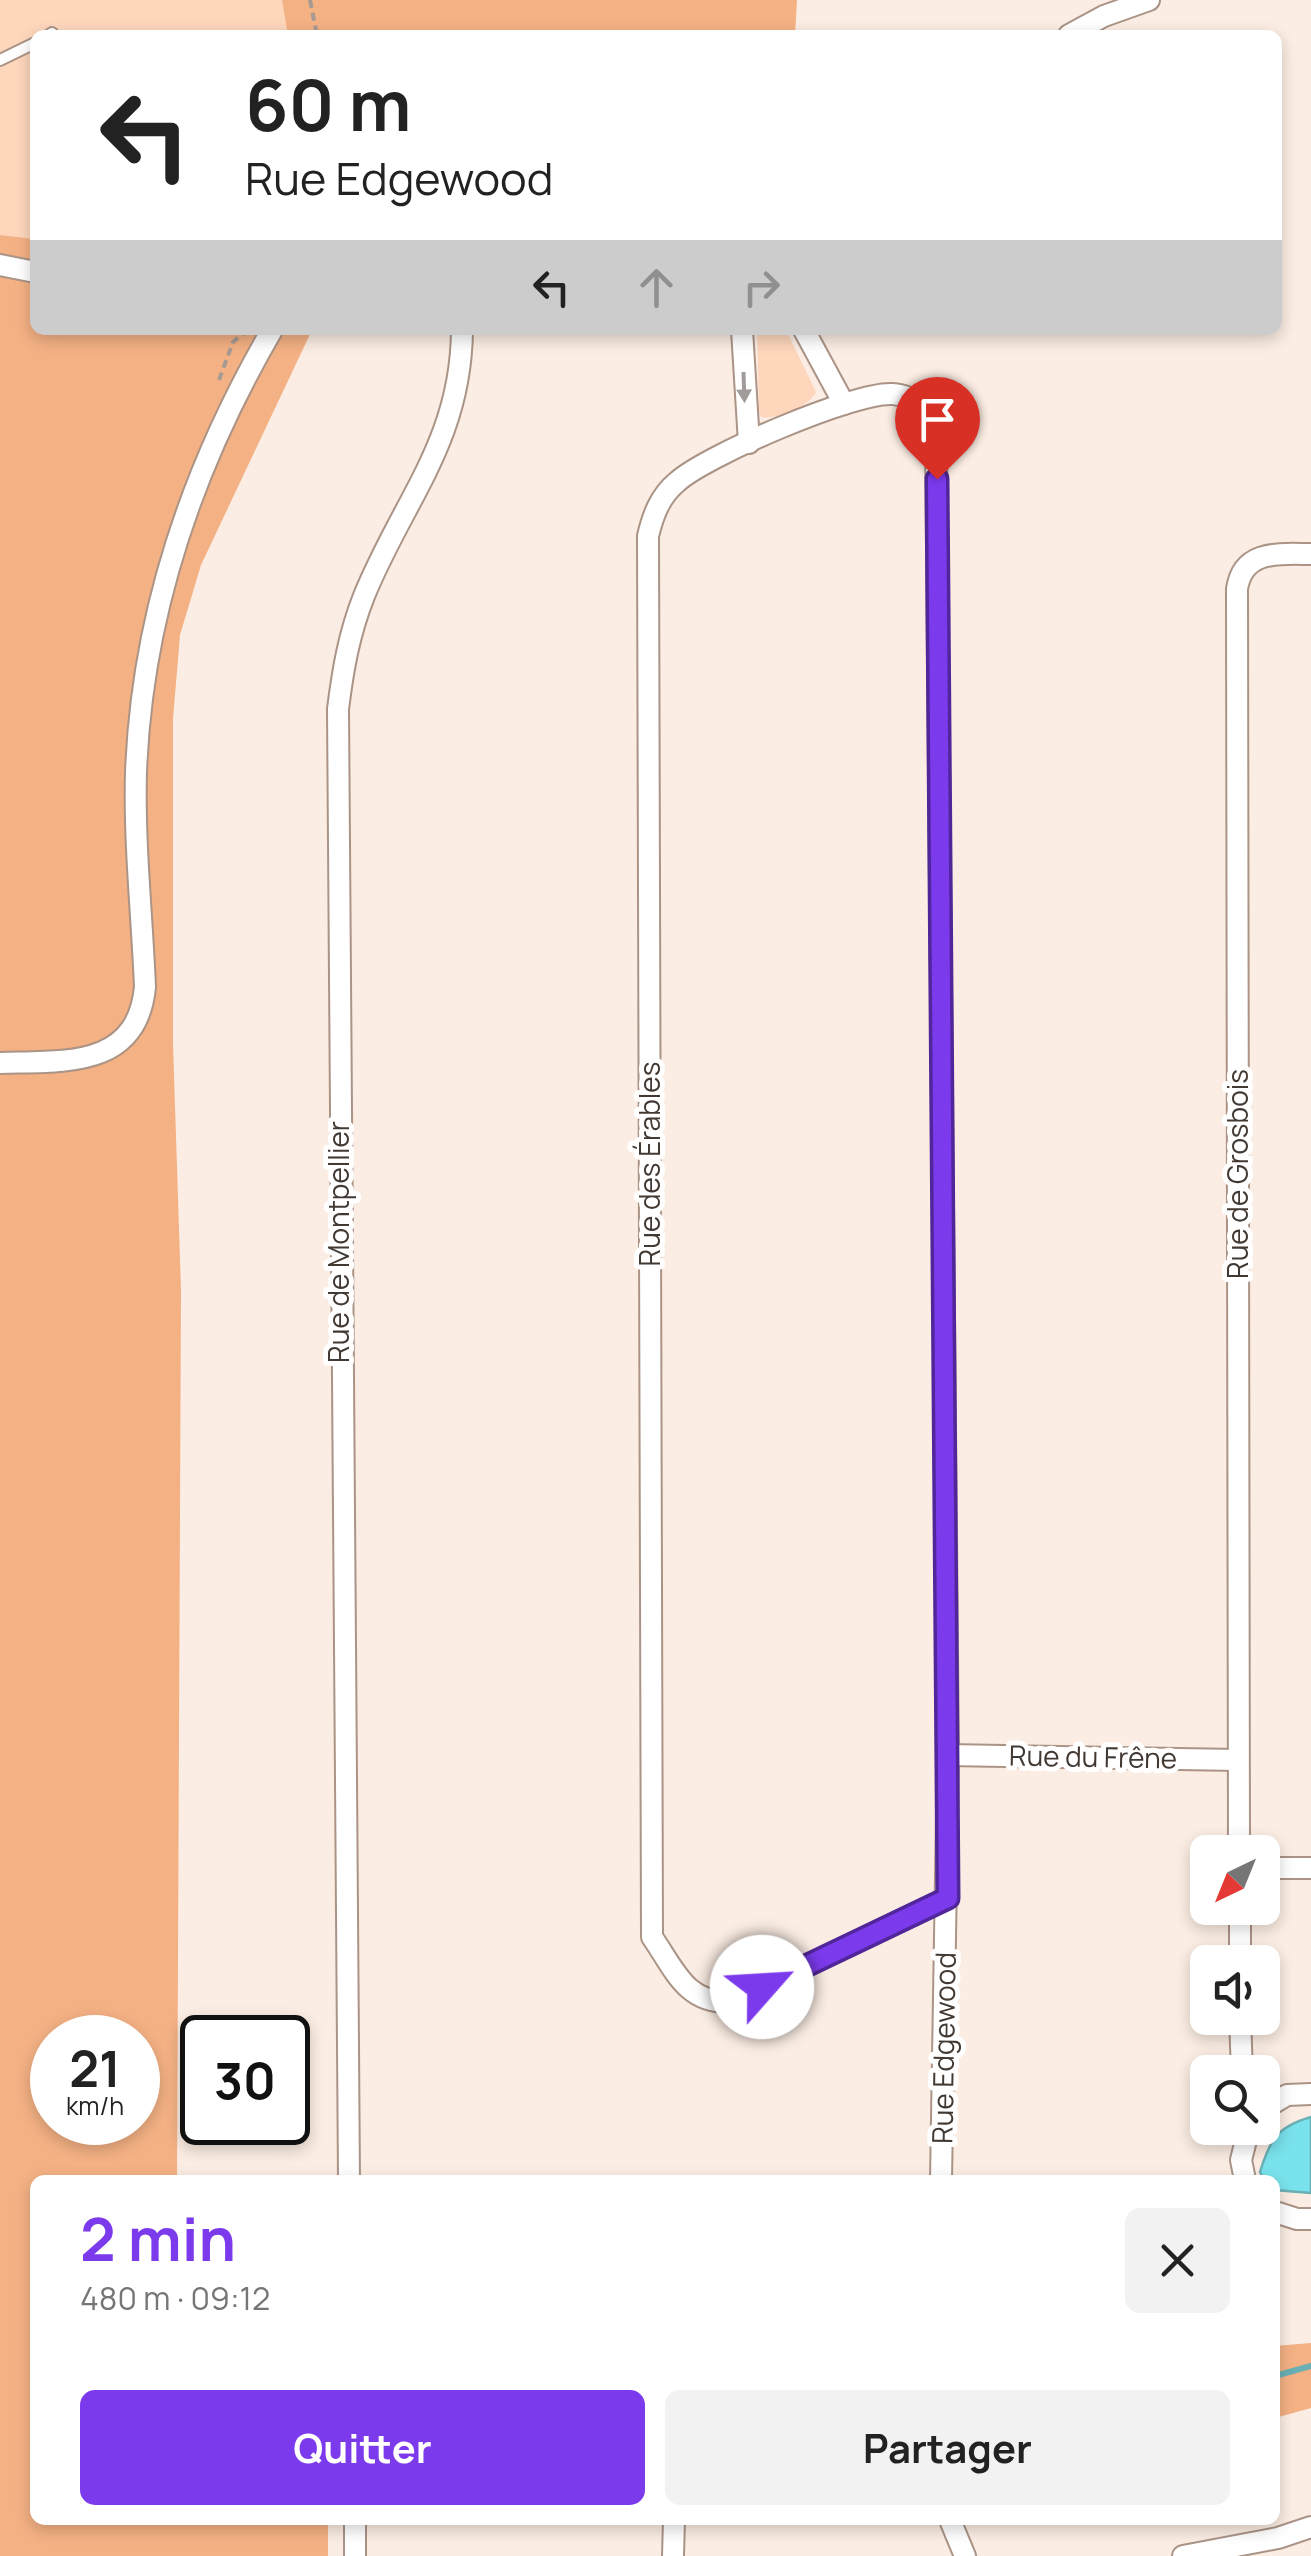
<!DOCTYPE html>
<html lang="fr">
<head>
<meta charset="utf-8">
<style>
	body { margin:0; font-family:Manrope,sans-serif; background:#f2f2f2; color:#222; height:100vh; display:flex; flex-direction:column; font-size:38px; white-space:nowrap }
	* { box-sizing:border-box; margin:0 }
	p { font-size:32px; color:#767676 }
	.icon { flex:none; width:55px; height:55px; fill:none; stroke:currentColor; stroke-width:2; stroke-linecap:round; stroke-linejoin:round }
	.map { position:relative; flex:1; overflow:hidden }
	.drawer { position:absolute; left:30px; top:2175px; width:1250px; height:350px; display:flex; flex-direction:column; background:#fff; border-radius:15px; box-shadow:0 5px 15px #0003 }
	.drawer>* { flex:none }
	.hud { position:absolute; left:30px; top:30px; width:1252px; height:305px; border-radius:15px; box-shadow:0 5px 15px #0003; background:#fff; color:#222; overflow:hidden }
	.needle { width:65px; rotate:223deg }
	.fabs { position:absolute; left:1190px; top:1835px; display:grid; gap:20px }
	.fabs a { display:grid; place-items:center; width:90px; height:90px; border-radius:15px; background:#fff; box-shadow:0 5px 15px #0003; font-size:50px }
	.speed { position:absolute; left:30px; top:2015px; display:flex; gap:20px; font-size:50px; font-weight:700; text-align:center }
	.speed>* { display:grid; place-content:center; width:130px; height:130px; border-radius:50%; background:#fff; box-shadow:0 5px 15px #0003; line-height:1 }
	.speed small { font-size:25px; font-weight:400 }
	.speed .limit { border:5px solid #111; border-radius:15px; background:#fff; color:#111 }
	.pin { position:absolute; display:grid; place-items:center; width:85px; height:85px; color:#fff; margin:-102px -42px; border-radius:50% 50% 50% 0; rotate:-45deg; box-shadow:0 0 10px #0007 }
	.pin .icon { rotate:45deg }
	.me { position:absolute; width:110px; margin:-55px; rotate:64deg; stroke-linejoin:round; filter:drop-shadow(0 0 8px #0008) }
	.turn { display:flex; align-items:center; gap:35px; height:210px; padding:0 50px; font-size:45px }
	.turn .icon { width:130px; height:130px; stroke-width:2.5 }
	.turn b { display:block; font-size:70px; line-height:85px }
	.lanes { display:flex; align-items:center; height:95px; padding:0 50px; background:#0003; justify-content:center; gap:50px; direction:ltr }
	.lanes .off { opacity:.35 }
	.round { display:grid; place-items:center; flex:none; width:105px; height:105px; border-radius:15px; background:#f2f2f2 }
	.headline { display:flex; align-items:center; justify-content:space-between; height:170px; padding:0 50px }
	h1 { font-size:60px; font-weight:700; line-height:75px; color:#7c3aed }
	.action { display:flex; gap:20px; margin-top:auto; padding:20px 50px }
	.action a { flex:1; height:115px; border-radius:15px; background:#7c3aed; color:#fff; font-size:40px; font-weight:700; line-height:115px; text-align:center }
	.action a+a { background:#f2f2f2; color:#222 }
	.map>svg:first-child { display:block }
	.green { fill:#fdd6bc }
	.forest { fill:#f4b184; fill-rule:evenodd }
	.water { fill:#79e2ec; stroke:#69afb4; stroke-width:2.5 }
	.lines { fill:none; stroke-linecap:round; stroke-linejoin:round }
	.stream { stroke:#69afb4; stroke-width:6 }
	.lane-casing { stroke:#ab9486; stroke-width:14 }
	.street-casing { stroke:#ab9486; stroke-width:24 }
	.path { stroke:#a69a92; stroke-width:4; stroke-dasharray:8 5; stroke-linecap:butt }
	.lane { stroke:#fff; stroke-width:10 }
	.street { stroke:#fff; stroke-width:20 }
	.oneway { fill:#a19c99 }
	.route-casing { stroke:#51269a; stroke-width:25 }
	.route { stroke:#7c3aed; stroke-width:18 }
	.labels { text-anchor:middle; stroke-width:10; stroke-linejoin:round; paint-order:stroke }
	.street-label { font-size:28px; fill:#433933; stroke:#fff }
</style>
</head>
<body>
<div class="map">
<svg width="1311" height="2556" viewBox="0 0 1311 2556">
	<rect width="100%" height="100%" fill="#fbede3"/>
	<g class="green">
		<path d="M0 0H330L331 35H35V239L0 235Z"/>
		<path d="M757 330H786L816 392C810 406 777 420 761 417L759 410Z"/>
	</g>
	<g class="forest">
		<path d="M282 0H797L795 35H288Z"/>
		<path d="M0 235 35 239V330H312L201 565 180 635 173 719V1044L181 1290 177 2180H35V2520H328V2556H0ZM52 2038H138V2122H52Z"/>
		<path d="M1311 2343V2408L1275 2418V2346Z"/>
	</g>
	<path class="water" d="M1311 2117V2193L1275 2190V2180H1264L1260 2172C1270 2139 1277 2127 1311 2117Z"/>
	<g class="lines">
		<path class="stream" d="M1275 2376 1311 2366"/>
		<g class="lane-casing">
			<g id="lane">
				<path d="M49 35 52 33"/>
				<path d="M0 60 35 43"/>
			</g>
		</g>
		<g class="street-casing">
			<g id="street">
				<path d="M1069 35 1104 16 1149 0"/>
				<path d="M0 265 35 272"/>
				<path d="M742 330 749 443"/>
				<path d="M804 330 844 404"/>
				<path d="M0 1063C64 1061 137 1069 145 987 142 915 134 843 136 772 142 614 193 466 272 330"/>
				<path d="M948 1755 1238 1760"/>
				<path d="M1239 1852 1237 589C1243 549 1280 554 1311 554"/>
				<path d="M1262 1868H1311"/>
				<path d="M1240 1908V1962"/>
				<path d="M1240 2018 1242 2072"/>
				<path d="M1262 2110 1287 2095 1311 2094"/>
				<path d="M349 2180 338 709C343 669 349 634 364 596 403 500 461 442 462 330"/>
				<path d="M941 2180 948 1755 936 439C934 415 917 395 892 394 854 392 705 456 677 482 660 496 653 515 648 536L652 1937C675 1970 686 2004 731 2002L948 1898"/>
				<path d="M1245 2180 1241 2160 1249 2128"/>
				<path d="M1275 2212 1297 2219H1311"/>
				<path d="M355 2520V2556"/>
				<path d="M950 2520 965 2556"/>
				<path d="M673 2556 674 2520"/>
				<path d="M1183 2556 1278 2538 1311 2527"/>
			</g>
		</g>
		<g class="path">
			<path d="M310 0 317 35"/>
			<path d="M219 380 233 342 244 333"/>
		</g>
		<use href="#lane" class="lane"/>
		<use href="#street" class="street"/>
	</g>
	<defs><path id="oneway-solid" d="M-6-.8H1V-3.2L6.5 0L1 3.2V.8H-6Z" transform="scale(2.5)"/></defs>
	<use class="oneway" href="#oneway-solid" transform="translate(744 387) rotate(88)"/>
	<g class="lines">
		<g class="route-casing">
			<path id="route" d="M762 1987 948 1898 937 479"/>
		</g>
		<use href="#route" class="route"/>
	</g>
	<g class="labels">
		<g class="street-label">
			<text transform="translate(650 1164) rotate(-90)" y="10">Rue des Érables</text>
			<text transform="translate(1238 1174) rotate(-90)" y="10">Rue de Grosbois</text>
			<text transform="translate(339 1242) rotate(-90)" y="10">Rue de Montpellier</text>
			<text transform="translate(1093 1757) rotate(1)" y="10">Rue du Frêne</text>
			<text transform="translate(944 2048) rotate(-89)" y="10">Rue Edgewood</text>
		</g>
	</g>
</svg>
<div class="fabs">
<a><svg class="needle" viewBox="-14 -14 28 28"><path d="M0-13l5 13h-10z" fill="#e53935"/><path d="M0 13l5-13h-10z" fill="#767676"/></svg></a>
<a><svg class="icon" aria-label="sound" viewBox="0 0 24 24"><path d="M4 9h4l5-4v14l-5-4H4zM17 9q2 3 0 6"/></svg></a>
<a><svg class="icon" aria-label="search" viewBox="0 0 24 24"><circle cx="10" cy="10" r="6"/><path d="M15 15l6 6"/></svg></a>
</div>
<div class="speed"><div>21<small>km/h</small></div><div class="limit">30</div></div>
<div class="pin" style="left:937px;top:479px;background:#d93025"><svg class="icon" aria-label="arrive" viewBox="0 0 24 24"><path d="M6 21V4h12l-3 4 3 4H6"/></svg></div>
<svg class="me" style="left:762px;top:1987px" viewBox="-20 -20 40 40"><circle r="19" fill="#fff"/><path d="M0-13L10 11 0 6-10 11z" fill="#7c3aed"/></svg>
<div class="hud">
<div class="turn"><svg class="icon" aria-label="left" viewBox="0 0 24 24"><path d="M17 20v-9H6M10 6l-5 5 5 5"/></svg><div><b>60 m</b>Rue Edgewood</div></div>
<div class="lanes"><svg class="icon" aria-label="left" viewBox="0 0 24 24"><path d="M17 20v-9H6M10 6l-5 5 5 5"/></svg><svg class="icon off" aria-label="ahead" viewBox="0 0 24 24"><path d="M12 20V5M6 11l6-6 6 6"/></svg><svg class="icon off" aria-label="right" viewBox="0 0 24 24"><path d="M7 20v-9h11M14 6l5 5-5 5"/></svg></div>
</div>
<section class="drawer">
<div class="headline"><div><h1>2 min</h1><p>480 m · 09:12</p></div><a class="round"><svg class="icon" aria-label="close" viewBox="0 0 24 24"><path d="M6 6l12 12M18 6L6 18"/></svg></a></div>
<div class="action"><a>Quitter</a><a>Partager</a></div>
</section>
</div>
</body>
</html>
